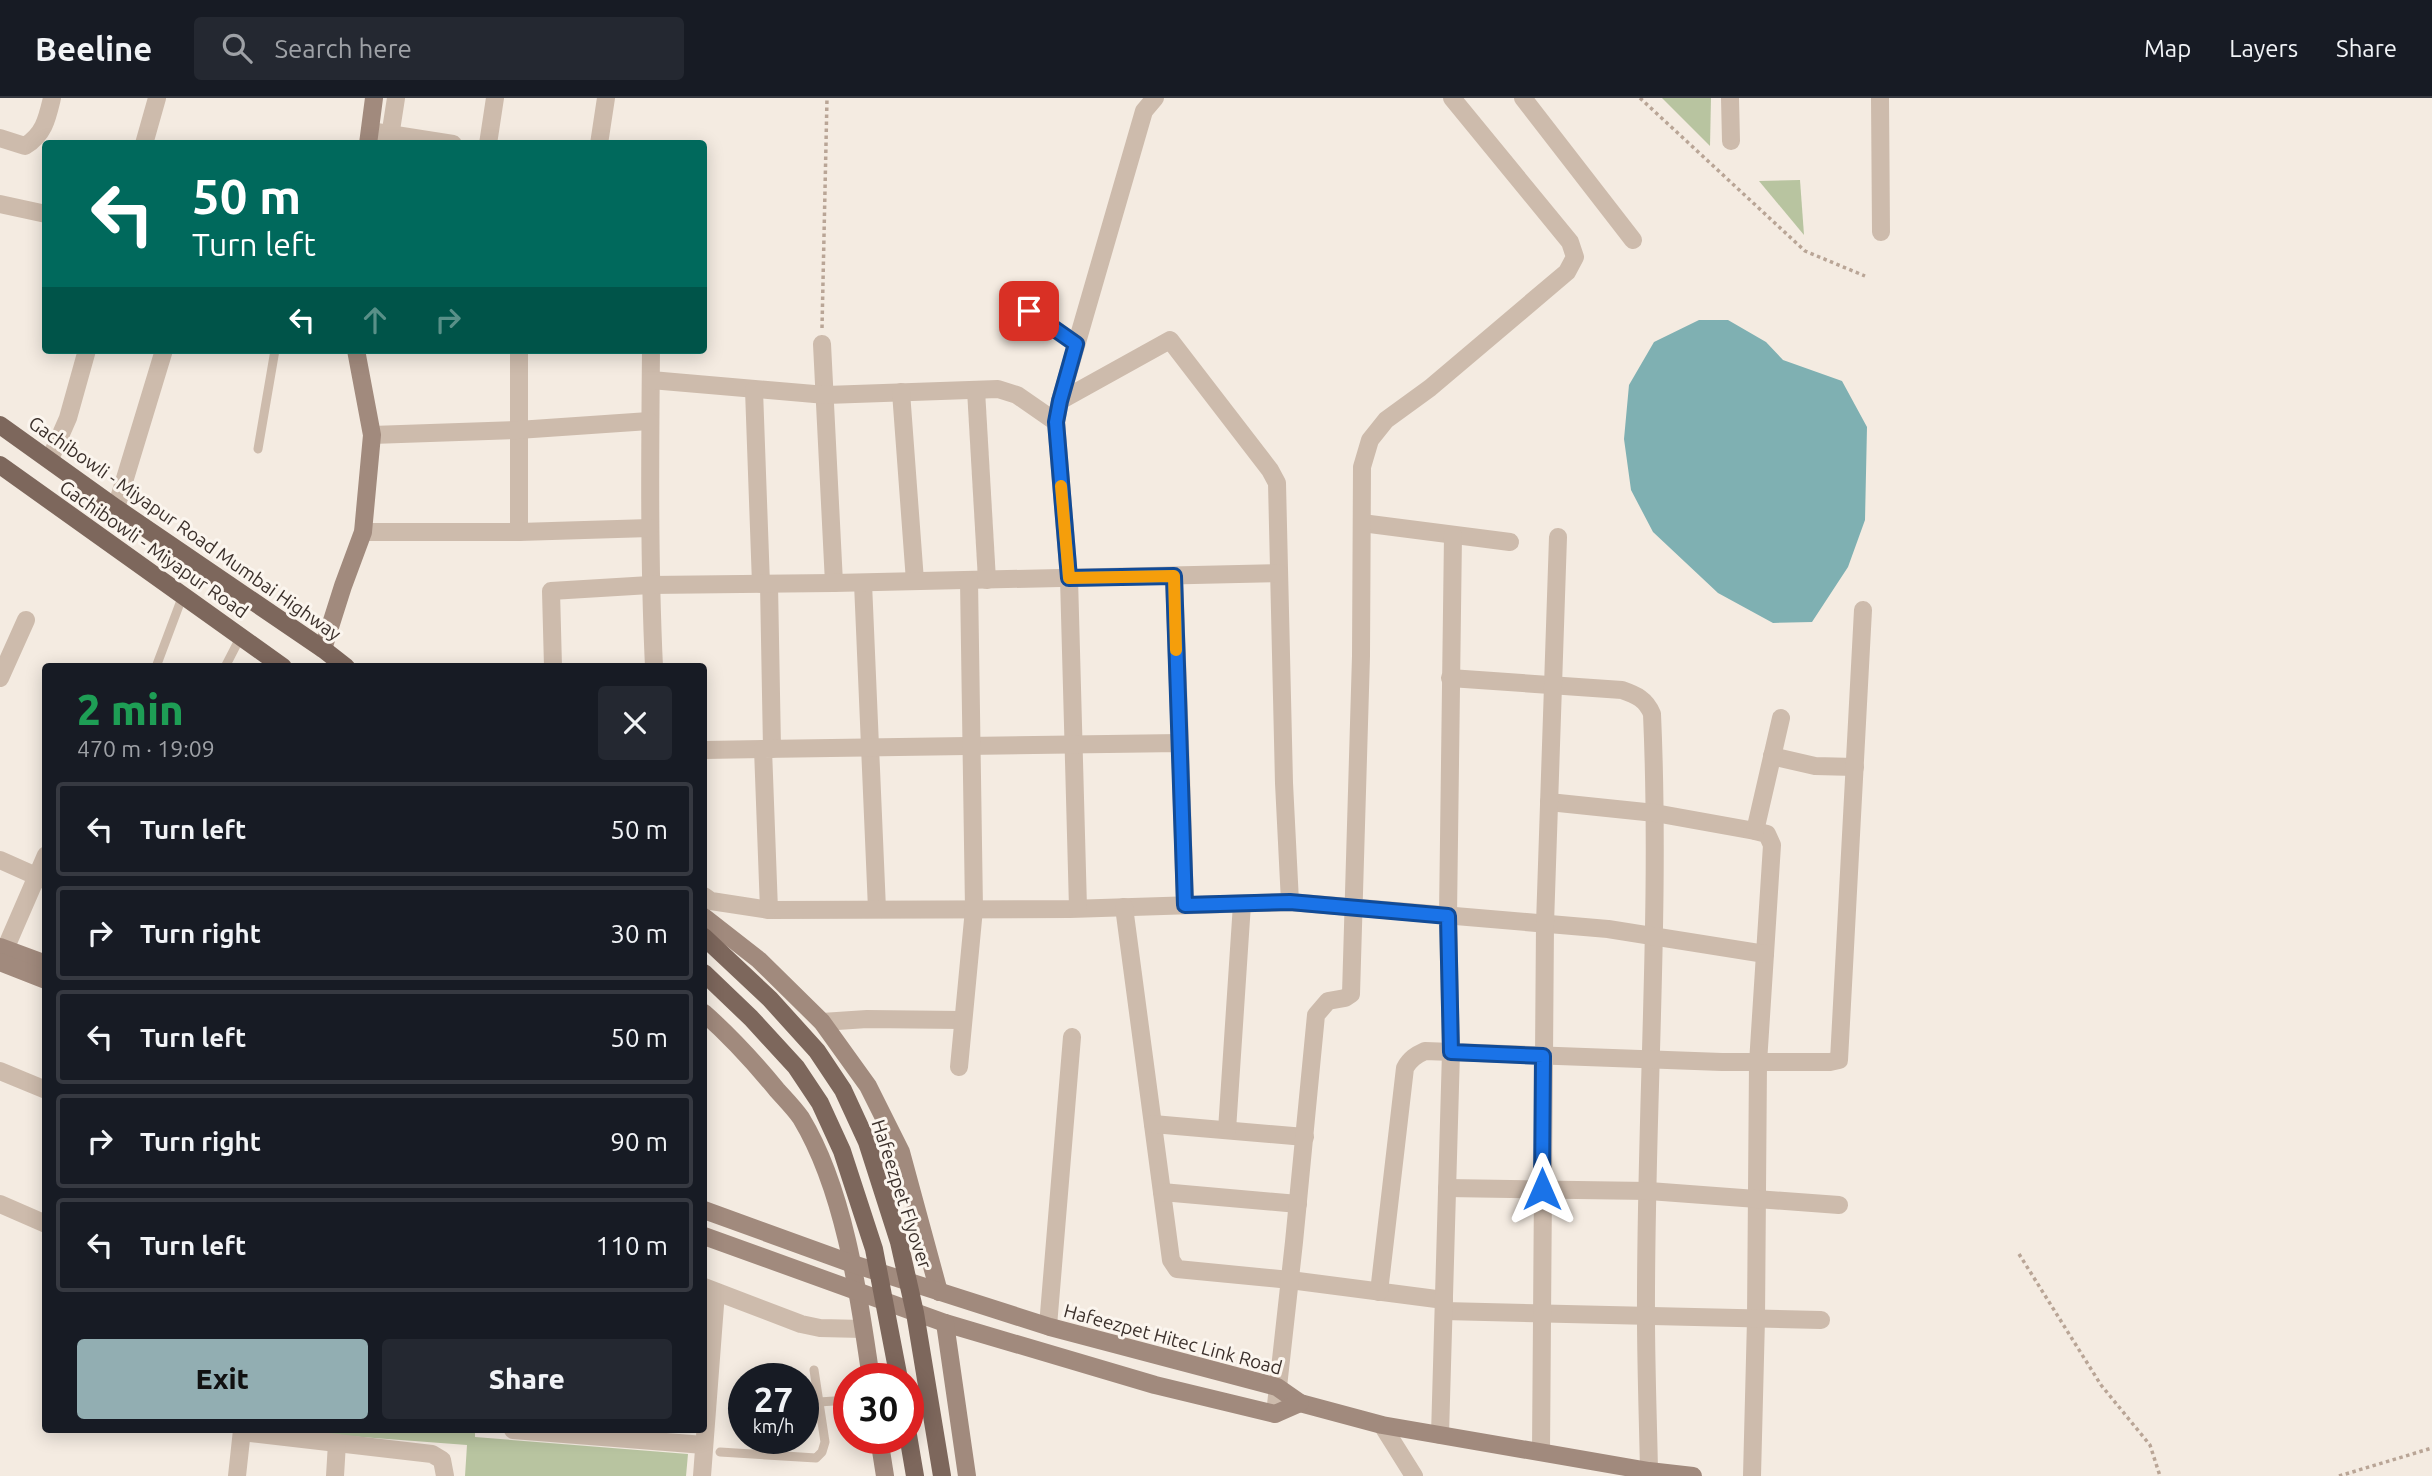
<!DOCTYPE html>
<html lang="en">
<head>
<meta charset="utf-8">
<style>
	body { margin:0; font-family:Ubuntu,sans-serif; background:#242831; color:#f1f3f6; height:100vh; display:flex; flex-direction:column; font-size:26px; white-space:nowrap }
	* { box-sizing:border-box; margin:0 }
	p { font-size:23px; color:#9ea1a6 }
	.icon { flex:none; width:38px; height:38px; fill:none; stroke:currentColor; stroke-width:2; stroke-linecap:round; stroke-linejoin:round }
	.map { position:relative; flex:1; overflow:hidden }
	.side { position:absolute; left:42px; top:565px; width:665px; height:770px; display:flex; flex-direction:column; background:#171b24; border-radius:7px; box-shadow:0 4px 18px #0003 }
	.side>* { flex:none }
	.guide { position:absolute; left:42px; top:42px; width:665px; height:214px; border-radius:7px; box-shadow:0 4px 18px #0003; background:#00695c; color:#fff; overflow:hidden }
	.speed { position:absolute; left:728px; top:1265px; display:flex; gap:14px; font-size:35px; font-weight:700; text-align:center }
	.speed>* { display:grid; place-content:center; width:91px; height:91px; border-radius:50%; background:#171b24; box-shadow:0 4px 18px #0003; line-height:1 }
	.speed small { font-size:18px; font-weight:400 }
	.speed .limit { border:10px solid #d22; background:#fff; color:#111 }
	.pin { position:absolute; display:grid; place-items:center; width:60px; height:60px; color:#fff; margin:-30px; border-radius:14px; box-shadow:0 4px 10px #0006 }
	.me { position:absolute; width:77px; margin:-38px; rotate:0deg; stroke-linejoin:round; filter:drop-shadow(0 0 5px #0008) }
	.turn { display:flex; align-items:center; gap:24px; height:147px; padding:0 35px; font-size:32px }
	.turn .icon { width:91px; height:91px; stroke-width:2.5 }
	.turn b { display:block; font-size:49px; line-height:60px }
	.lanes { display:flex; align-items:center; height:66px; padding:0 35px; background:#0003; justify-content:center; gap:35px; direction:ltr }
	.lanes .off { opacity:.35 }
	.round { display:grid; place-items:center; flex:none; width:74px; height:74px; border-radius:7px; background:#242831 }
	.overview { display:flex; align-items:center; justify-content:space-between; height:119px; padding:0 35px }
	h1 { font-size:42px; font-weight:800; line-height:52px; color:#1e9e55 }
	.action { display:flex; gap:14px; margin-top:auto; padding:14px 35px }
	.action a { flex:1; height:80px; border-radius:7px; background:#92aeb2; color:#111; font-size:28px; font-weight:800; line-height:80px; text-align:center }
	.action a+a { background:#242831; color:#f1f3f6 }
	ul { padding:0; list-style:none }
	li { display:flex; align-items:center; gap:21px; height:94px; margin:0 14px 10px; padding:0 21px; border:4px solid #363941; border-radius:7px }
	li div { flex:1 }
	li b { display:block; font-size:26px }
	li em { font-style:normal }
	header { display:flex; align-items:center; gap:42px; box-sizing:border-box; height:98px; padding:0 35px; background:#171b24; border-bottom:2px solid #363941 }
	header strong { font-size:33px }
	nav { display:flex; gap:38px; margin-inline-start:auto; font-size:24px }
	.search { width:490px; height:63px; background:#242831; display:flex; align-items:center; gap:18px; box-sizing:border-box; padding:0 24px; border-radius:7px; color:#9ea1a6; font-size:26px }
	.map>svg:first-child { display:block }
	.green { fill:#b8c4a0 }
	.water { fill:#7fb0b2 }
	.lines { fill:none; stroke-linecap:round; stroke-linejoin:round }
	.path { stroke:#b9a596; stroke-width:3.5; stroke-dasharray:3.5 3.5; stroke-linecap:butt }
	.lane { stroke:#cdbbac; stroke-width:9 }
	.street { stroke:#cdbbac; stroke-width:18 }
	.secondary { stroke:#a18a7d; stroke-width:18 }
	.primary { stroke:#7d675c; stroke-width:18 }
	.route-casing { stroke:#114b97; stroke-width:18 }
	.route { stroke:#1a73e8; stroke-width:12 }
	.slow { stroke:#f59e0b; stroke-width:12 }
	.labels { text-anchor:middle; stroke-width:6; stroke-linejoin:round; paint-order:stroke }
	.street-label { font-size:19px; fill:#3b302b; stroke:#fbf5ee }
</style>
</head>
<body>
<header>
<strong>Beeline</strong>
<div class="search"><svg class="icon" aria-label="search" viewBox="0 0 24 24"><circle cx="10" cy="10" r="6"/><path d="M15 15l6 6"/></svg>Search here</div>
<nav><a>Map</a><a>Layers</a><a>Share</a></nav>
</header>
<div class="map">
<svg width="2432" height="1378" viewBox="0 0 2432 1378">
	<rect width="100%" height="100%" fill="#f4ebe1"/>
	<g class="green">
		<path d="M1662 0H1711L1710 48Z"/>
		<path d="M1800 82 1804 137 1759 83Z"/>
		<path d="M269 1332H475V1339L688 1356 686 1378H465L467 1347Z"/>
	</g>
	<path class="water" d="M1699 222H1728L1766 244 1783 262 1842 283 1867 329 1865 422 1848 469 1812 524 1773 525 1718 495 1653 434 1631 392 1624 341 1629 287 1654 244Z"/>
	<g class="lines">
		<g class="path">
			<path d="M1640 0 1805 153 1865 178"/>
			<path d="M822 230 827 0"/>
			<path d="M2019 1156 2101 1287 2150 1347 2160 1378"/>
			<path d="M2339 1378 2432 1350"/>
		</g>
		<g class="lane">
			<path d="M1011 200 1076 246"/>
			<path d="M258 351 275 252"/>
			<path d="M156 569 183 497"/>
			<path d="M225 569 241 538"/>
			<path d="M819 1304 849 1302"/>
			<path d="M720 1354 816 1360 822 1354 825 1344 814 1272"/>
		</g>
		<g class="street">
			<path d="M1523 0 1633 142"/>
			<path d="M1730 0 1731 43"/>
			<path d="M1880 0 1881 134"/>
			<path d="M370 33 453 46"/>
			<path d="M0 40 25 48C44 36 47 21 52 0"/>
			<path d="M389 45 396 0"/>
			<path d="M144 46 157 0"/>
			<path d="M488 46 495 0"/>
			<path d="M599 46 606 0"/>
			<path d="M0 106 46 116"/>
			<path d="M822 246 834 485"/>
			<path d="M519 252V434"/>
			<path d="M651 252C650 358 649 463 654 569"/>
			<path d="M651 282 826 297 998 291 1017 297 1056 324"/>
			<path d="M754 292 761 486"/>
			<path d="M976 292 987 482"/>
			<path d="M901 294 915 483"/>
			<path d="M1060 303 1170 242 1270 372 1277 385 1284 685 1290 804"/>
			<path d="M372 337 518 332 649 323"/>
			<path d="M50 361 68 320 87 252"/>
			<path d="M116 410 164 252"/>
			<path d="M1362 425 1510 444"/>
			<path d="M363 434H519L650 430"/>
			<path d="M1174 478 1180 645"/>
			<path d="M863 485 877 811"/>
			<path d="M769 486 772 651"/>
			<path d="M553 569 551 493 650 487 834 485 1279 475"/>
			<path d="M0 580 26 522"/>
			<path d="M1450 580 1622 592C1636 597 1646 601 1652 616 1661 817 1645 1018 1646 1219 1646 1270 1648 1321 1649 1373"/>
			<path d="M704 652 763 651"/>
			<path d="M1772 658 1815 668 1855 669"/>
			<path d="M1549 704 1655 715 1755 733 1767 736 1772 747 1758 965 1756 1221 1752 1378"/>
			<path d="M1755 733 1781 620"/>
			<path d="M0 762 45 782"/>
			<path d="M704 798 711 803 769 812 1070 811 1290 804 1608 831 1765 856"/>
			<path d="M1124 809 1171 1162 1177 1171 1290 1182 1444 1202"/>
			<path d="M1078 810 1069 480 1056 324 1060 303 1144 13 1155 0"/>
			<path d="M769 812 763 651 1180 645 1185 807"/>
			<path d="M0 863 46 757"/>
			<path d="M822 924 867 921 962 922"/>
			<path d="M959 969 974 811 969 482"/>
			<path d="M0 973 46 992"/>
			<path d="M1153 1026 1305 1039"/>
			<path d="M1227 1032 1242 806"/>
			<path d="M1447 1090 1649 1093 1839 1107"/>
			<path d="M1162 1094 1298 1106"/>
			<path d="M0 1106 46 1126"/>
			<path d="M704 1189 801 1226 820 1230 863 1231"/>
			<path d="M1379 1194 1405 970C1410 961 1416 957 1425 953L1722 964H1830L1839 962 1863 512"/>
			<path d="M1444 1213 1821 1222"/>
			<path d="M1050 1229 1048 1228 1072 939"/>
			<path d="M1275 1316 1294 1144 1316 917 1328 903 1345 900 1351 896 1361 558 1362 369 1370 342 1386 322 1430 290 1567 174 1575 159 1570 144 1452 0"/>
			<path d="M1382 1327 1414 1378"/>
			<path d="M513 1332 704 1347"/>
			<path d="M242 1334 432 1356 442 1362 445 1378"/>
			<path d="M1440 1337 1451 954 1448 818 1453 437"/>
			<path d="M1541 1353 1545 826 1558 439"/>
			<path d="M237 1378 242 1332"/>
			<path d="M335 1378 337 1345"/>
			<path d="M702 1378 716 1194"/>
		</g>
		<g class="secondary">
			<path d="M368 46 374 0"/>
			<path d="M323 551 343 488 363 434 372 337 356 252"/>
			<path d="M704 819 759 862 822 924 868 988 901 1054 939 1194"/>
			<path d="M0 849 46 866"/>
			<path d="M0 864 46 882"/>
			<path d="M704 915C730 938 754 964 777 992 785 1001 794 1010 801 1020 845 1093 859 1198 871 1281"/>
			<path d="M704 1112 850 1165 1050 1229 1277 1289 1300 1305 1382 1327 1649 1373 1693 1378"/>
			<path d="M704 1138 945 1225 1155 1287 1275 1316 1300 1305"/>
			<path d="M945 1225 967 1378"/>
			<path d="M879 1340 885 1378"/>
		</g>
		<g class="primary">
			<path d="M0 327 116 410 323 551 346 569"/>
			<path d="M0 367 283 569"/>
			<path d="M704 839 770 901 817 953 843 992 867 1044 899 1144 915 1215 942 1378"/>
			<path d="M704 875 751 920 796 969 820 1005 842 1053 874 1151 899 1281"/>
			<path d="M908 1337 915 1378"/>
		</g>
	</g>
	<g class="lines">
		<g class="route-casing">
			<path id="route" d="M1029 213 1076 246 1060 303 1056 324 1069 480 1174 478 1185 807 1290 804 1448 818 1451 954 1543 958 1542 1091"/>
		</g>
		<use href="#route" class="route"/>
		<path class="slow" d="M1061 388 1069 480 1174 478 1176 552"/>
	</g>
	<g class="labels">
		<g class="street-label">
			<text transform="translate(185 430) rotate(35)" y="7">Gachibowli - Miyapur Road Mumbai Highway</text>
			<text transform="translate(154 451) rotate(35)" y="7">Gachibowli - Miyapur Road</text>
			<text transform="translate(902 1096) rotate(72)" y="7">Hafeezpet Flyover</text>
			<text transform="translate(1173 1241) rotate(15)" y="7">Hafeezpet Hitec Link Road</text>
		</g>
	</g>
</svg>
<div class="speed"><div>27<small>km/h</small></div><div class="limit">30</div></div>
<div class="pin" style="left:1029px;top:213px;background:#d93025"><svg class="icon" aria-label="arrive" viewBox="0 0 24 24"><path d="M6 21V4h12l-3 4 3 4H6"/></svg></div>
<svg class="me" style="left:1542px;top:1091px" viewBox="-20 -20 40 40"><path d="M0-17L14 15 0 8-14 15z" fill="#1a73e8" stroke="#fff" stroke-width="4"/></svg>
<div class="guide">
<div class="turn"><svg class="icon" aria-label="left" viewBox="0 0 24 24"><path d="M17 20v-9H6M10 6l-5 5 5 5"/></svg><div><b>50 m</b>Turn left</div></div>
<div class="lanes"><svg class="icon" aria-label="left" viewBox="0 0 24 24"><path d="M17 20v-9H6M10 6l-5 5 5 5"/></svg><svg class="icon off" aria-label="ahead" viewBox="0 0 24 24"><path d="M12 20V5M6 11l6-6 6 6"/></svg><svg class="icon off" aria-label="right" viewBox="0 0 24 24"><path d="M7 20v-9h11M14 6l5 5-5 5"/></svg></div>
</div>
<section class="side">
<div class="overview"><div><h1>2 min</h1><p>470 m · 19:09</p></div><a class="round"><svg class="icon" aria-label="close" viewBox="0 0 24 24"><path d="M6 6l12 12M18 6L6 18"/></svg></a></div>
<ul>
<li><svg class="icon" aria-label="left" viewBox="0 0 24 24"><path d="M17 20v-9H6M10 6l-5 5 5 5"/></svg><div><b>Turn left</b></div><em>50 m</em></li>
<li><svg class="icon" aria-label="right" viewBox="0 0 24 24"><path d="M7 20v-9h11M14 6l5 5-5 5"/></svg><div><b>Turn right</b></div><em>30 m</em></li>
<li><svg class="icon" aria-label="left" viewBox="0 0 24 24"><path d="M17 20v-9H6M10 6l-5 5 5 5"/></svg><div><b>Turn left</b></div><em>50 m</em></li>
<li><svg class="icon" aria-label="right" viewBox="0 0 24 24"><path d="M7 20v-9h11M14 6l5 5-5 5"/></svg><div><b>Turn right</b></div><em>90 m</em></li>
<li><svg class="icon" aria-label="left" viewBox="0 0 24 24"><path d="M17 20v-9H6M10 6l-5 5 5 5"/></svg><div><b>Turn left</b></div><em>110 m</em></li>
</ul>
<div class="action"><a>Exit</a><a>Share</a></div>
</section>
</div>
</body>
</html>
